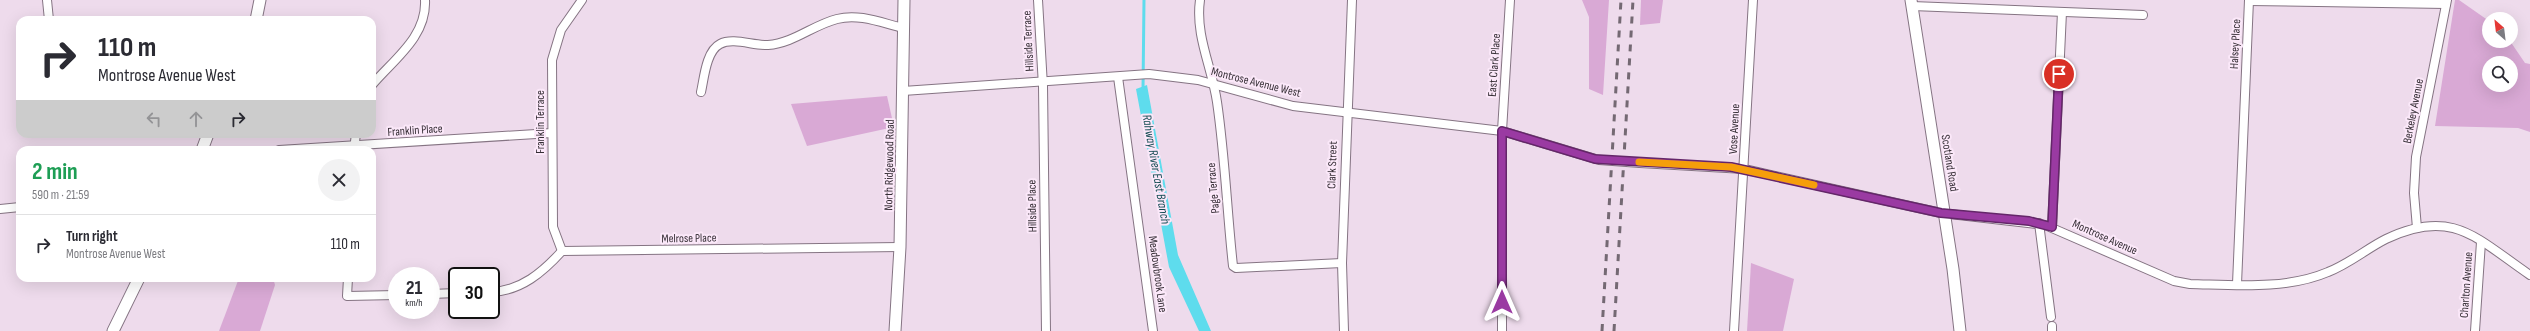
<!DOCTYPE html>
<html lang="en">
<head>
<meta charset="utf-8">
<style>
	body { margin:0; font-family:"Sofia Sans Condensed",sans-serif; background:#f2f2f3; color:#2b2b33; height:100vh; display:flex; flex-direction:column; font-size:15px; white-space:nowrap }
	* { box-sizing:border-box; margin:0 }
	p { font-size:13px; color:#7c7c81 }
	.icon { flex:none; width:22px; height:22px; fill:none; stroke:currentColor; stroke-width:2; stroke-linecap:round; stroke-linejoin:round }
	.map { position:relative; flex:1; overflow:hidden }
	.side { position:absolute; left:16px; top:146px; width:360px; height:136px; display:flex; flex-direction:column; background:#fff; border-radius:12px; box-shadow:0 4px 16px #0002 }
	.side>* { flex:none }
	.hud { position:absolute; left:16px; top:16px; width:360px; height:122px; border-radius:12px; box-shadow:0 4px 16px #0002; background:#fff; color:#2b2b33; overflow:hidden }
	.needle { width:26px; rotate:332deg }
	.buttons { position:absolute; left:2482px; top:12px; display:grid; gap:8px }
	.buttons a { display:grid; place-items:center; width:36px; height:36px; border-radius:50%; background:#fff; box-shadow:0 4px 16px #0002; font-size:20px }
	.speed { position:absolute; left:388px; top:267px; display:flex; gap:8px; font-size:20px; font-weight:700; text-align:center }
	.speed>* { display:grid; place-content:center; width:52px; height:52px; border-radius:50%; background:#fff; box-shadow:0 4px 16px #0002; line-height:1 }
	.speed small { font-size:10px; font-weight:400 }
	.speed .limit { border:2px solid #111; border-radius:6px; background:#fff; color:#111 }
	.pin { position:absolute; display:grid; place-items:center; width:34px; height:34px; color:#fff; margin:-17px; border:2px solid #fff; border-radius:50%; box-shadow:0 1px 4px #0007 }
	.me { position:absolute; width:44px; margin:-22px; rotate:0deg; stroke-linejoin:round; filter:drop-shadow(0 0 3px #0008) }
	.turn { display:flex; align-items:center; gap:14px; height:84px; padding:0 16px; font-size:18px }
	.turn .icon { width:52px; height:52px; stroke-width:2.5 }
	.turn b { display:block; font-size:28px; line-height:34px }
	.lanes { display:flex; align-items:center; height:38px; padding:0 16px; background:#0003; justify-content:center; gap:20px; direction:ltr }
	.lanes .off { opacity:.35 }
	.round { display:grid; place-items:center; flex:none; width:42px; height:42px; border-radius:21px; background:#f2f2f3 }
	.headline { display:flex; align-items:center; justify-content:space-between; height:68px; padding:0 16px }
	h1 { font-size:24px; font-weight:700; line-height:30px; color:#1e9e55 }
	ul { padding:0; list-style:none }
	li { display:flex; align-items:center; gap:12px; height:60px; padding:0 16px; border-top:1px solid #e1e1e2 }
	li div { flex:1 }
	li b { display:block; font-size:15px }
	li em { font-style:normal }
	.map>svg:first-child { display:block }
	.green { fill:#d9a9d5; fill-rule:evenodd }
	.water { fill:#5edced }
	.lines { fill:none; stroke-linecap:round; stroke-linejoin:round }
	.stream { stroke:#5edced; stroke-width:3 }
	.street-casing { stroke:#857483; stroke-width:10 }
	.secondary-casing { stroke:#857483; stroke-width:13 }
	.street { stroke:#fff; stroke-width:8 }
	.secondary { stroke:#fff; stroke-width:11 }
	.rail { stroke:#746973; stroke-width:3; stroke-dasharray:7 7; stroke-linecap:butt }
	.street-bridge-casing { stroke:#857483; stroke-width:10; stroke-linecap:butt }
	.street-bridge { stroke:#fff; stroke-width:8 }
	.route-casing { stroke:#642669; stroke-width:10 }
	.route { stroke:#9a3aa2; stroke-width:7 }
	.slow { stroke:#f59e0b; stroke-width:7 }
	.labels { text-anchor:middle; stroke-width:4; stroke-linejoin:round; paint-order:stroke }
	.street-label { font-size:12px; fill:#342d34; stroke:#fbe8f9 }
	.water-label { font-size:13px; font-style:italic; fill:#104950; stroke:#fbe8f9 }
</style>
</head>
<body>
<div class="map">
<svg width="2530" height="331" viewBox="0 0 2530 331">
	<rect width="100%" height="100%" fill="#eedbec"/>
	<g class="green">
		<path d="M1582 0H1609L1603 95 1589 89V17Z"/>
		<path d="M1641 0H1663L1660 23 1640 25Z"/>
		<path d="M2455 0H2459L2489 21V41H2510L2525 63 2530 64V132L2518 128 2435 126ZM2489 63H2511V85H2489Z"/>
		<path d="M887 96 894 127 807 146 791 104Z"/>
		<path d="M1751 263 1794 279 1783 331H1747Z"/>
		<path d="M239 278H273L275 285 260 331H219Z"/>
	</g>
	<path class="water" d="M1147 85 1178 255 1211 331H1199L1169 267 1136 89Z"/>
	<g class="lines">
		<path class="stream" d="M1143 90 1144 0"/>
		<g class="street-casing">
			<g id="street">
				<path d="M47 0 49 20"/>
				<path d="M1038 0 1043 86 1046 331"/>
				<path d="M1200 0C1195 36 1212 67 1217 102 1225 156 1227 212 1233 266L1236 268 1342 263"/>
				<path d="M2249 1 2446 4"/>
				<path d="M1912 6 2143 15"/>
				<path d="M1118 77 1153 331"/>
				<path d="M372 85C393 60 427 37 425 0"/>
				<path d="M903 91 1149 74 1198 80 1293 106 1502 131 1599 160"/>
				<path d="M701 92C704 79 706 51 720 44 733 37 754 46 768 45 794 43 813 25 837 19 859 13 882 23 903 28"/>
				<path d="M354 149 356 134"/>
				<path d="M279 150 552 133"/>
				<path d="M1640 163 1744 169 1941 213 2045 225 2174 281 2190 284C2234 285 2286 290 2328 272 2349 264 2366 249 2386 239 2453 207 2477 239 2530 275"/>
				<path d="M0 209 20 207"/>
				<path d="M2039 223 2051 317"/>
				<path d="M2052 227 2062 12"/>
				<path d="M2417 228 2414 193 2416 157 2447 0"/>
				<path d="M562 251 553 227 552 60 561 30 582 0"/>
				<path d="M348 278 347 296 397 295"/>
				<path d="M2237 284 2249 0"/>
				<path d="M491 292C521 291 543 272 562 251L900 247"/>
				<path d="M431 294 457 293"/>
				<path d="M2052 326V331"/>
				<path d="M1344 331 1342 263 1352 0"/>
				<path d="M1502 331V131L1510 0"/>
				<path d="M1734 331 1753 0"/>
				<path d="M2475 331 2481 242"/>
			</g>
		</g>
		<g class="secondary-casing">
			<g id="secondary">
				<path d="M1911 0 1953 269 1960 331"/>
				<path d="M256 20 260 0"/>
				<path d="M202 150 208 134"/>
				<path d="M113 331 139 278"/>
				<path d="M895 331 900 247 904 0"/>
			</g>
		</g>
		<use href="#street" class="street"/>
		<use href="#secondary" class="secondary"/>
		<g class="rail">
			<path d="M1602 331 1621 0"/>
			<path d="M1614 331 1633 0"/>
		</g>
		<g class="street-bridge-casing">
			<path id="street-bridge" d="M1599 160 1640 163"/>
		</g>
		<use href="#street-bridge" class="street-bridge"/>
	</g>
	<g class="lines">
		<g class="route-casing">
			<path id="route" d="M1502 302V131L1595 159 1731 167 1941 213 2029 221 2052 227 2059 74"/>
		</g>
		<use href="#route" class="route"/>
		<path class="slow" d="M1639 162 1731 167 1814 185"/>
	</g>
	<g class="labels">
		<g class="street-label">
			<text transform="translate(1028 41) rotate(-93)" y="4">Hillside Terrace</text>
			<text transform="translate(2235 44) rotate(-87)" y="4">Halsey Place</text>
			<text transform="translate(1494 65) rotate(-86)" y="4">East Clark Place</text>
			<text transform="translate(1256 82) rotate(14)" y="4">Montrose Avenue West</text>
			<text transform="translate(2413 111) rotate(-79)" y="4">Berkeley Avenue</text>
			<text transform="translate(540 122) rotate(-90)" y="4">Franklin Terrace</text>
			<text transform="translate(1734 129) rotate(-87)" y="4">Vose Avenue</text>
			<text transform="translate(415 130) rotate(-4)" y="4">Franklin Place</text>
			<text transform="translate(1950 163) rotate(81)" y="4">Scotland Road</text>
			<text transform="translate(889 165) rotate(-89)" y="4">North Ridgewood Road</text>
			<text transform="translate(1332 165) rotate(-88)" y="4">Clark Street</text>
			<text transform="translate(1213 188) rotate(-95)" y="4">Page Terrace</text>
			<text transform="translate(1032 206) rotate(-91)" y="4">Hillside Place</text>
			<text transform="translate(2105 237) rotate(24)" y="4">Montrose Avenue</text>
			<text transform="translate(689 238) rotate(-1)" y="4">Melrose Place</text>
			<text transform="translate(1158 274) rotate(82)" y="4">Meadowbrook Lane</text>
			<text transform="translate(2466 285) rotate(-86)" y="4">Charlton Avenue</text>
		</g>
		<g class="water-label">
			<text transform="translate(1157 169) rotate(80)" y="5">Rahway River East Branch</text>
		</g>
	</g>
</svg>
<div class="buttons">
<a><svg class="needle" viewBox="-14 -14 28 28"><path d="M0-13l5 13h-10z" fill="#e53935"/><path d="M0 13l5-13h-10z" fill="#7c7c81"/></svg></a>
<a><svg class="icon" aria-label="search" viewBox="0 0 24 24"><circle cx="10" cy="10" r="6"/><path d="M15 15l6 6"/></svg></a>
</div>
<div class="speed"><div>21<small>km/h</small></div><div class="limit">30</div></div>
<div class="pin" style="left:2059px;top:74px;background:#d93025"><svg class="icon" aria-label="arrive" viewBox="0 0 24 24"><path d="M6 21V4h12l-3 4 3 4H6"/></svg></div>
<svg class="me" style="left:1502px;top:302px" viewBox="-20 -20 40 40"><path d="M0-17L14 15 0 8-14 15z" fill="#9a3aa2" stroke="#fff" stroke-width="4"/></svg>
<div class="hud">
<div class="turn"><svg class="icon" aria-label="right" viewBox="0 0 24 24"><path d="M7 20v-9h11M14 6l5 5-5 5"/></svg><div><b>110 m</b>Montrose Avenue West</div></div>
<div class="lanes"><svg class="icon off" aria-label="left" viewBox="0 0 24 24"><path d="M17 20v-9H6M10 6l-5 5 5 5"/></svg><svg class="icon off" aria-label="ahead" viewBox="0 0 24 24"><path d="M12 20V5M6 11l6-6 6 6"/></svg><svg class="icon" aria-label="right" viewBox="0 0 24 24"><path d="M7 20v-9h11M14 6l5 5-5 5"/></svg></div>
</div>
<section class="side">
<div class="headline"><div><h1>2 min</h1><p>590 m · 21:59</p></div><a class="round"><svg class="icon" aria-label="close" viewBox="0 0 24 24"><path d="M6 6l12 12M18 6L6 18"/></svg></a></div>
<ul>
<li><svg class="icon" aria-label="right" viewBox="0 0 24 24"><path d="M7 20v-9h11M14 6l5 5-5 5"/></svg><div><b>Turn right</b><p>Montrose Avenue West</p></div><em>110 m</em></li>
</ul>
</section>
</div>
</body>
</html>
